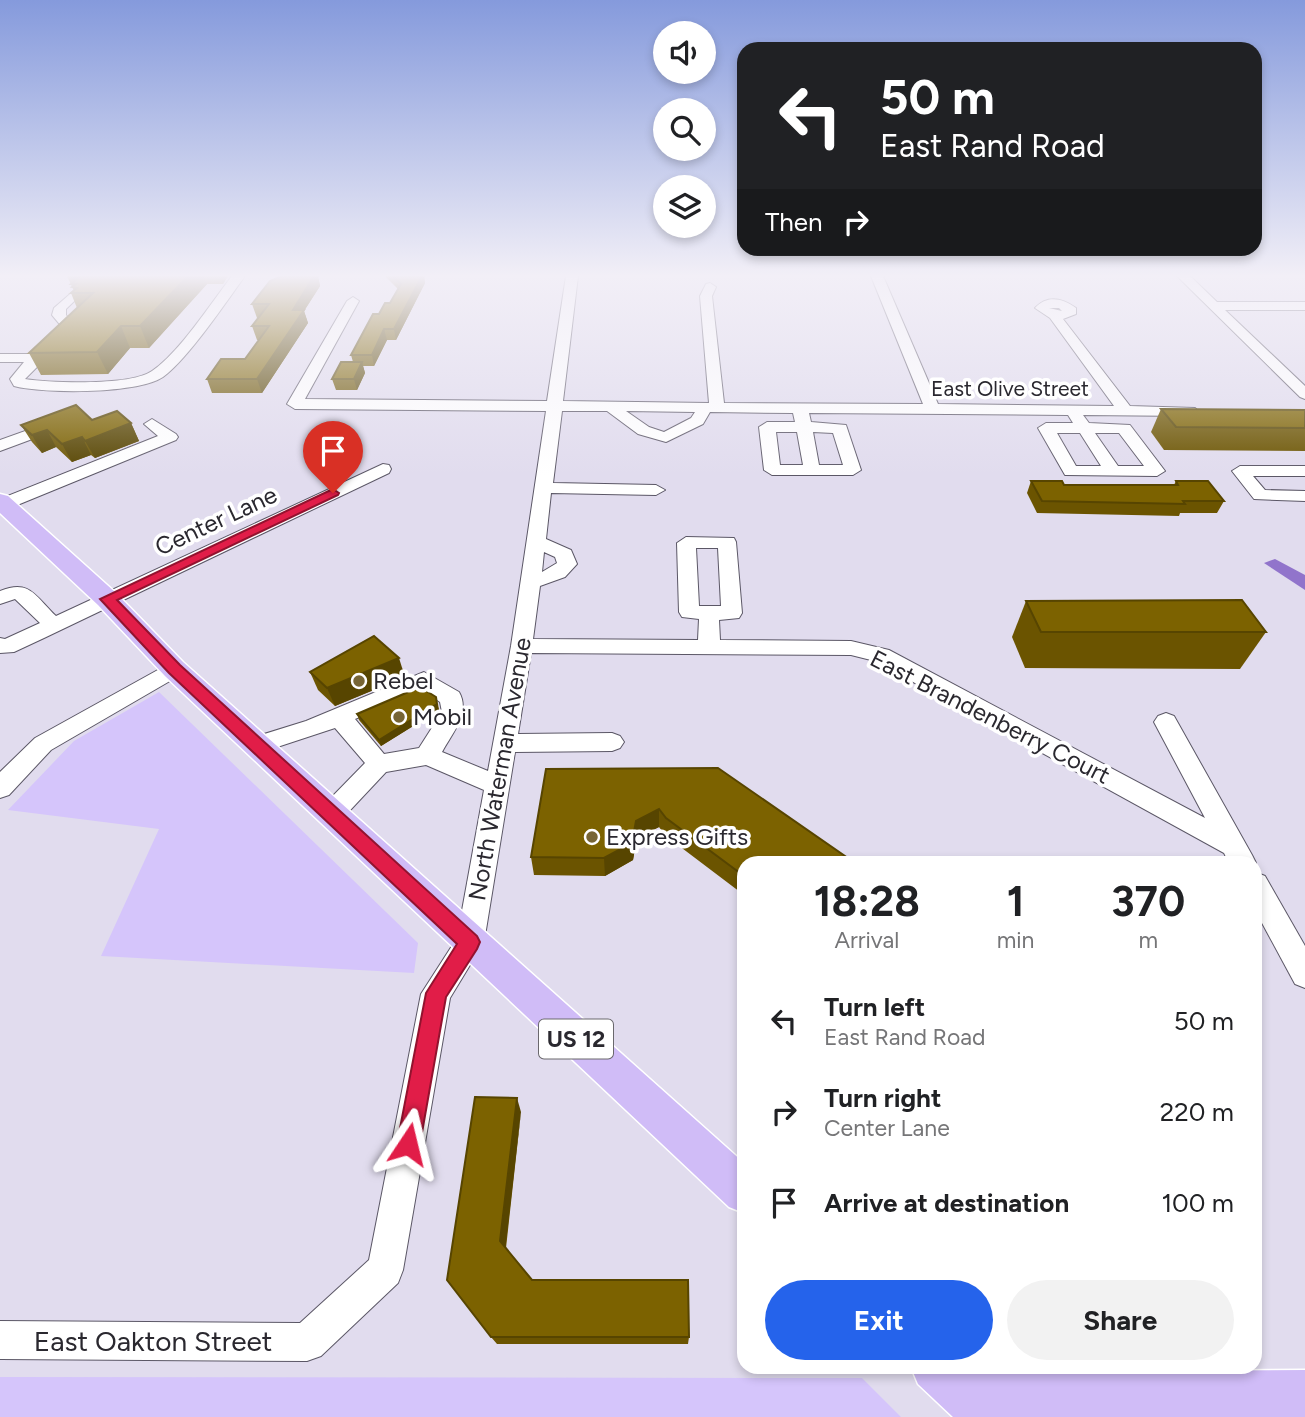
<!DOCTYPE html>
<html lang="en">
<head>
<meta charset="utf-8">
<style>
	body { margin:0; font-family:Figtree,sans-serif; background:#f2f2f2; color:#202124; height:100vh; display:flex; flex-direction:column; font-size:26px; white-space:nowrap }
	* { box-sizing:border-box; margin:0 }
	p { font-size:23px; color:#757577 }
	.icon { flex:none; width:38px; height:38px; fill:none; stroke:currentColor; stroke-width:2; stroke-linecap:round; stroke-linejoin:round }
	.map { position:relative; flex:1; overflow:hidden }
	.panel { position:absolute; left:737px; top:856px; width:525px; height:518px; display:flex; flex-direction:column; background:#fff; border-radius:21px; box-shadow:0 4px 10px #0003 }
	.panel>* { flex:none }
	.banner { position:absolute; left:737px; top:42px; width:525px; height:214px; border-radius:21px; box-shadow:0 4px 10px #0003; background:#202124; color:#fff; overflow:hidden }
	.tools { position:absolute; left:653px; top:21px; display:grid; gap:14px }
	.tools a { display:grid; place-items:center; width:63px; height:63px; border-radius:50%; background:#fff; box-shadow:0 4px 10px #0003; font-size:35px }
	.pin { position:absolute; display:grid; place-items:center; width:60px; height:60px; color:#fff; margin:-72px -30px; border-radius:50% 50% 50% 0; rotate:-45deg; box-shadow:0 0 7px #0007 }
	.pin .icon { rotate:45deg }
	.me { position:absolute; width:77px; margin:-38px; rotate:10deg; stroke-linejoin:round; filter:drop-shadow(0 0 5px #0008) }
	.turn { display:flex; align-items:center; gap:24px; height:147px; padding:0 28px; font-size:32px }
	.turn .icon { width:91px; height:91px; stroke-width:2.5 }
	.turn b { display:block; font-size:49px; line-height:60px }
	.then { display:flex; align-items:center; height:66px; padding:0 28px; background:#0003; gap:14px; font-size:26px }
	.eta { display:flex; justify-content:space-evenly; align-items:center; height:119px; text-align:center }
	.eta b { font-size:42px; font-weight:700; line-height:49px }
	.button { display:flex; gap:14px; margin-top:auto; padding:14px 28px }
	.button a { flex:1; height:80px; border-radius:42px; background:#2563eb; color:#fff; font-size:28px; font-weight:700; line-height:80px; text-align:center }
	.button a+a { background:#f2f2f2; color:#202124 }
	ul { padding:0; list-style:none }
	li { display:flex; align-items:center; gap:21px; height:91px; padding:0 28px }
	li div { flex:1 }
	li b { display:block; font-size:26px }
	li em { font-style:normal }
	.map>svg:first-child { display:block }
	.green { fill:#d5c5fb }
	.water { fill:#9174cb }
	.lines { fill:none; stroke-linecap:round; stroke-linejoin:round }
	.minor-casing { stroke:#5b5766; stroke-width:2 }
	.major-casing { stroke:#fff; stroke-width:3 }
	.minor { fill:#fff; fill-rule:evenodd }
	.major { fill:#d0bcf7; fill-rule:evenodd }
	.wall { fill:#6b5400 }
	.shaded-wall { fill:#574500 }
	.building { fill:#7c6200; stroke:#574500; stroke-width:2 }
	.route { fill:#e11d48; stroke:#92132f; stroke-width:2 }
	.poi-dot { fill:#776534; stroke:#fff; stroke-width:2.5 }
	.labels { text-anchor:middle; stroke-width:7; stroke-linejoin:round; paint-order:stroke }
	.far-street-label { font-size:21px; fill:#2a282f; stroke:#fff }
	.shield { fill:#fff; stroke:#6a686d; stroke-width:2 }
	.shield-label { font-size:23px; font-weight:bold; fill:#2a282f }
	.street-label { font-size:24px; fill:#2a282f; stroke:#fff }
	.poi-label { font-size:24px; fill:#2a282f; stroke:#fff; text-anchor:start }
	.near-street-label { font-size:28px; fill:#2a282f; stroke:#fff }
</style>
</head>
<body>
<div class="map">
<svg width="1305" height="1417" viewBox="0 0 1305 1417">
	<rect width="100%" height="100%" fill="#e1dcee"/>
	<g class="green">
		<path d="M159 692 418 943 414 973 101 956 159 829 8 810 74 741Z"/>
		<path d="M0 1377 862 1378 901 1417H0Z"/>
	</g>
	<path class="water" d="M1275 559 1305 575V590L1264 563Z"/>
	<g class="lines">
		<g class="minor-casing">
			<g id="minor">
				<path d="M232 276H245C226 302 188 359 163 377 138 394 44 394 14 386L10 379 24 362H0V354H32L62 327 52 315 54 308 85 281 91 285 66 309V315L76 328 25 379C52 383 130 386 152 371 179 353 211 303 232 276Z"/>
				<path d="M566 276H578L563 401 709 403 700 296 706 284 710 283 716 287 712 296 724 403 923 404 871 276H883L938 404 1114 406 1050 318 1035 308C1047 295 1062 298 1076 308V314L1063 319 1130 406 1195 408 1198 411 1190 416 1083 415 1089 423 1130 425 1165 471 1157 476 1065 475 1038 428 1046 423H1073L1068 415 809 413 811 422 846 425 861 470 853 475H772L764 470 759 427 767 422H795L793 413 710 412 703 424 666 442 638 434 607 411H562L553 483 656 485 665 490 656 495 551 493 546 539 571 550 577 564 565 577 540 586 533 639 698 640 699 619 682 617 679 612 677 543 686 537 734 538 736 542 742 613 739 618 719 620 720 640 851 641 889 650 1205 818 1154 722 1158 716 1166 713 1174 716 1252 855 1256 863 1255 866V863H1229L1224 853 875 661 851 655 531 653 518 734 612 733 620 736 624 742 620 748 612 751 515 752 484 942 450 998 403 1270 398 1283 321 1356 307 1361 0 1359V1321L300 1323 369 1260 421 994 457 938 484 790 426 765 386 772 340 821 331 824 322 821 318 814 322 807 365 763 335 728 256 754 248 751 244 745 248 739 306 721 424 672 459 692C471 713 452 733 442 752L488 771 511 646 546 411 295 409 287 404 347 301 353 297 359 301 305 399 547 401ZM1049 308H1059L1062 311ZM626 411 695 412 691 418 664 432 649 427ZM776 432H797L803 465H780ZM813 432 833 433 843 465H819ZM1057 433H1080L1101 466H1076ZM1095 433H1119L1144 466H1118ZM696 548H718L721 606H699ZM544 552 555 557 557 563 542 572ZM422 690 440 702 442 712 419 748 384 754 355 719Z"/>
				<path d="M1177 276H1190L1217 302H1305V310H1225L1305 386V399L1300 397Z"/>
				<path d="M152 419 176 434 178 437 176 440 10 508H0V499L158 436 144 424Z"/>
				<path d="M56 420 62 422 64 425 62 428 0 451V440Z"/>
				<path d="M383 464 389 465 391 469 389 473 44 638 14 652 0 653V638L5 639 40 623 15 599 0 604V591C30 579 35 596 56 616Z"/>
				<path d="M1240 466H1305V476H1253L1265 490 1305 491V501L1254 499 1232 471Z"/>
				<path d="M174 661 182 664 185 669 182 674 51 750 9 795 0 798V772L35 738Z"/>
				<path d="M1255 872 1265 876 1305 946V988L1295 984 1255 910Z"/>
			</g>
		</g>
		<g class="major-casing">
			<g id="major">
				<path d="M0 494 8 496 116 593 183 662 744 1163V1213L729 1207 165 676 98 605 0 513Z"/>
				<path d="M911 1367H970L976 1372 1305 1370V1417H953L918 1384Z"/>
			</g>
		</g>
		<use href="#minor" class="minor"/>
		<use href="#major" class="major"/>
	</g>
	<g class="wall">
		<path d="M67 276H228L223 284H207L149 348H130L108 374 41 375 29 353 77 308 71 293 74 291Z"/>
		<path d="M282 276H318L320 286 304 311 308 323 262 393H212L207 379 245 359 259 340H257L252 326 259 318H257L252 304Z"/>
		<path d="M385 276H424L425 283 396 340H387L374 366H363L365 373 357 390H336L332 379 353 362 351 355 379 314 390 303 398 289Z"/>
		<path d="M1161 409 1305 410V451L1164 450 1151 432Z"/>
		<path d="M92 420 131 423 139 441 95 458 91 455 72 462 56 447 42 453 32 442 21 425Z"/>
		<path d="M1031 481 1064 485H1174L1176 481 1224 501 1217 513H1180L1179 516 1037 513 1027 493Z"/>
		<path d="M1026 601 1266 632 1240 669 1025 668 1012 637Z"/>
		<path d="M310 672 405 677 335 706 318 690Z"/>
		<path d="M438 704 439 710 381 746 359 720 357 714Z"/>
		<path d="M718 768 744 863V895L666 836 659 827 637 838 633 860 605 876 534 875 531 857Z"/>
		<path d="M521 1112 506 1248 532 1280 689 1337 688 1344H497L491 1337Z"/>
	</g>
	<g class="shaded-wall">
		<path d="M72 276H84L76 285Z"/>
		<path d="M188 276H204L207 284 149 348 140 326Z"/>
		<path d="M220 276H228L223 284Z"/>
		<path d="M314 276H318L320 286 304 311 308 323 262 393 257 379 293 310Z"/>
		<path d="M422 276H424L425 283 396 340 394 329Z"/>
		<path d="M121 326 130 348 108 374 97 352Z"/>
		<path d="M384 329 387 340 374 366 372 355Z"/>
		<path d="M362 362 365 373 357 390 354 379Z"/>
		<path d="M131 423 139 441 95 458 85 441Z"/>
		<path d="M47 430 56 447 42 453 32 435Z"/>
		<path d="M82 437 91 455 72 462 62 444Z"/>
		<path d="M399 658 405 677 335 706 327 688Z"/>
		<path d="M437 704 439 710 381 746 379 740Z"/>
		<path d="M659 809V827L637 838 633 860 605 876 604 858 636 821Z"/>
		<path d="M517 1098 521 1112 505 1251 500 1241Z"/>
	</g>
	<g class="building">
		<path d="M80 276H188L140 326H121L97 352 29 353 93 293H71L77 288 72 287 76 284H71Z"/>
		<path d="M282 276H314L293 310H304L257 379H207L221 359H245L269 326H252L269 304H252L270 281Z"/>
		<path d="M393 276H422L394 329H384L372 355H351L373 314H379L385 303H390L401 284Z"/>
		<path d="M341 362H362L354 379H332Z"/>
		<path d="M76 405 92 420 117 411 131 423 85 441 82 437 62 444 47 430 32 435 21 425Z"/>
		<path d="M1161 409 1305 410V428L1176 427Z"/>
		<path d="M1031 481H1062L1064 485H1178L1176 481H1208L1224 501H1183L1185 504 1042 501Z"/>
		<path d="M1242 600 1266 632H1041L1026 601Z"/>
		<path d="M374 636 399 658 327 688 310 672Z"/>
		<path d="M420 687 436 697 437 704 379 740 357 714Z"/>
		<path d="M718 768 855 863H744V876L666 818 659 809 636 821 632 843 604 858 531 857 546 769Z"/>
		<path d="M475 1097 517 1098 500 1241 532 1280H688L689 1337H491L447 1280Z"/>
	</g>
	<linearGradient id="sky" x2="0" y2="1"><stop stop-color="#859adc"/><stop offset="0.58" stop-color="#f2eff7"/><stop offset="1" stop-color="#f2eff7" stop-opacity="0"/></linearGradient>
	<rect width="1305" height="475" fill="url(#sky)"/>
	<path class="route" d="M333 489 339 493 338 495 117 600 180 665 477 936 480 942 477 949 446 997 420 1144 417 1152 408 1156 400 1152 397 1144 426 993 457 944 169 673 100 599Z"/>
	<g class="poi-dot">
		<circle cx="359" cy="681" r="7"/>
		<circle cx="399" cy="717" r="7"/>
		<circle cx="592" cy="837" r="7"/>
	</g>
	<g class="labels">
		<g class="far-street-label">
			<text x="1010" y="396">East Olive Street</text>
		</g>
		<rect class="shield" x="539" y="1019.5" width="74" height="39" rx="5"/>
		<g class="shield-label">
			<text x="576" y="1047">US 12</text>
		</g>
		<g class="street-label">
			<text transform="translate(216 521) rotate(-25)" y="8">Center Lane</text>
			<text transform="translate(990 717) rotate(27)" y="8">East Brandenberry Court</text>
			<text transform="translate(500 769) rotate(-80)" y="8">North Waterman Avenue</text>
		</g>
		<g class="poi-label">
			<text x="373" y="689">Rebel</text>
			<text x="413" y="725">Mobil</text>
			<text x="606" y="845">Express Gifts</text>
		</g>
		<g class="near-street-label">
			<text x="153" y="1351">East Oakton Street</text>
		</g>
	</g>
</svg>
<div class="tools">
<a><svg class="icon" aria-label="sound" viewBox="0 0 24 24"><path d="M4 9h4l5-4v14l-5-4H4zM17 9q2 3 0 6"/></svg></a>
<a><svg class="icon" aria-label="search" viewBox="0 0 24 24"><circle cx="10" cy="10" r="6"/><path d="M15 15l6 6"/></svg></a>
<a><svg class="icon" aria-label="layers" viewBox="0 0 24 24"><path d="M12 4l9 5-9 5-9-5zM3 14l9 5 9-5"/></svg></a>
</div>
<div class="pin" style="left:333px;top:493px;background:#d93025"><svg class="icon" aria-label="arrive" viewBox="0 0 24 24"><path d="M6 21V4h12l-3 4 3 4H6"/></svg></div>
<svg class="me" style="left:408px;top:1144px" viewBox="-20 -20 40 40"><path d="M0-17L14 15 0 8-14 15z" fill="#e11d48" stroke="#fff" stroke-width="4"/></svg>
<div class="banner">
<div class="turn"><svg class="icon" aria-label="left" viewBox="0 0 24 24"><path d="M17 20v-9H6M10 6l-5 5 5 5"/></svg><div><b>50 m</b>East Rand Road</div></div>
<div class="then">Then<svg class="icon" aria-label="right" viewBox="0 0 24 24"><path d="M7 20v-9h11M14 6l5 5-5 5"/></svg></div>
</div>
<section class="panel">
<div class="eta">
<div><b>18:28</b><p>Arrival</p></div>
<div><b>1</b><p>min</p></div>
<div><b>370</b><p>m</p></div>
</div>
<ul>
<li><svg class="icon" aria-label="left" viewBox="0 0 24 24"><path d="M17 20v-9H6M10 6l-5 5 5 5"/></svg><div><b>Turn left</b><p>East Rand Road</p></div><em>50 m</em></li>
<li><svg class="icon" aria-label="right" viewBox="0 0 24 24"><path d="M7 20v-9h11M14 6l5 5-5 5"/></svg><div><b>Turn right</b><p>Center Lane</p></div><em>220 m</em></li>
<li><svg class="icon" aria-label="arrive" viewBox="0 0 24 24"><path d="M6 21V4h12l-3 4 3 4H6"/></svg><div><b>Arrive at destination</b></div><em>100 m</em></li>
</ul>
<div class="button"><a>Exit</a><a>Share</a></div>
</section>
</div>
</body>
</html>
